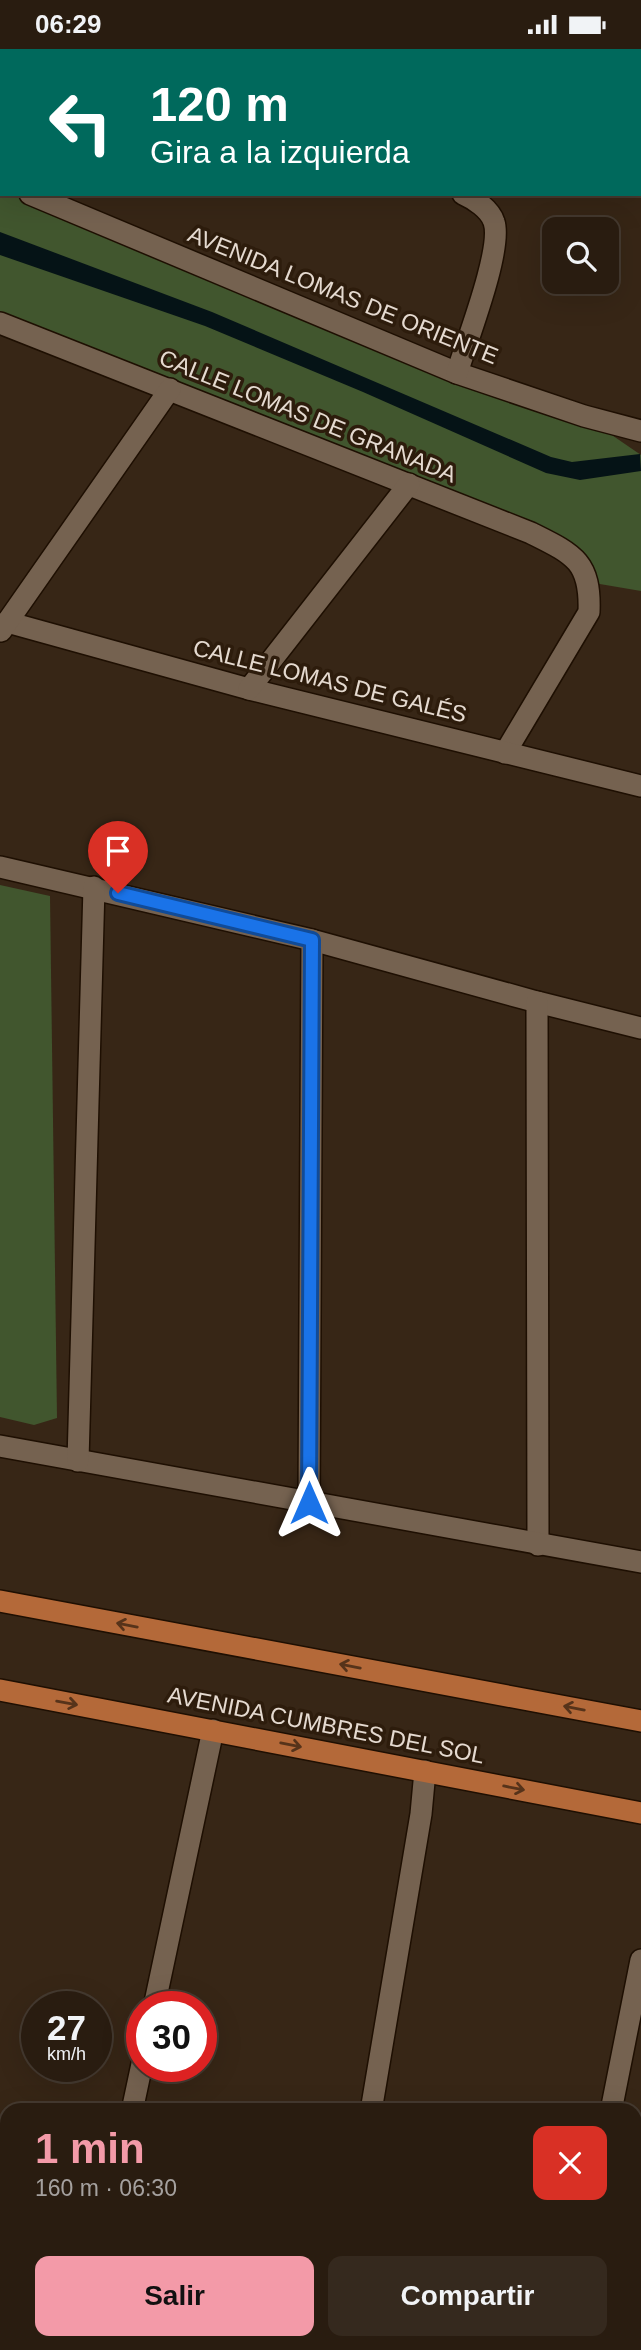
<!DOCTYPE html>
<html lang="es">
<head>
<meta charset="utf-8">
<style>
	body { margin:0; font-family:Arial,sans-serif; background:#35291e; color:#f1f3f6; height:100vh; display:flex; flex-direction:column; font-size:26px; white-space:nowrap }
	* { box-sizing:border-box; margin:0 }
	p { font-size:23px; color:#a5a19f }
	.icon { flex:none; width:38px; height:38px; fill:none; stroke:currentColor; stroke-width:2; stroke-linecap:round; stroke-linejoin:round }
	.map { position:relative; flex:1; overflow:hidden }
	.side { position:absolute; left:0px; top:2054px; width:642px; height:247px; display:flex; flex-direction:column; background:#291c10; border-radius:21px 21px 0 0; box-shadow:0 7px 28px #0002,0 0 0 2px #453a30 }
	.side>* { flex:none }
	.guide { position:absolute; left:0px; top:0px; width:642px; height:147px; box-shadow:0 7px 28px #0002,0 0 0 2px #453a30; background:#00695c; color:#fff; overflow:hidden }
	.fabs { position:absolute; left:542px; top:168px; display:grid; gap:14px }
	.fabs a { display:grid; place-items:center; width:77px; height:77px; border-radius:14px; background:#291c10; box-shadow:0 7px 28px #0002,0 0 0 2px #453a30; font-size:35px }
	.speed { position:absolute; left:21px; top:1942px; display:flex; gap:14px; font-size:35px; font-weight:700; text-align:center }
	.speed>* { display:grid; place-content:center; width:91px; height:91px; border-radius:50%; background:#291c10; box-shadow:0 7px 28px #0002,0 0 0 2px #453a30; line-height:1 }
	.speed small { font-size:18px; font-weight:400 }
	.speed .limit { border:10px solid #d22; background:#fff; color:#111 }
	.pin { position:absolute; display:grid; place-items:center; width:60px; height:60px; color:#fff; margin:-72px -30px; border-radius:50% 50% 50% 0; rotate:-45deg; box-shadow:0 0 7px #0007 }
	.pin .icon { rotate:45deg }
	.me { position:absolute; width:77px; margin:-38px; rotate:0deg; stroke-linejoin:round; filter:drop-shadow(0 0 5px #0008) }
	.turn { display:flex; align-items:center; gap:24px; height:147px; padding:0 35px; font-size:32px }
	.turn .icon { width:91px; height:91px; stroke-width:2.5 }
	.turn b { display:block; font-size:49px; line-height:60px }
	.round { display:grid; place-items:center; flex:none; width:74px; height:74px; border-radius:14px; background:#35291e }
	.head { display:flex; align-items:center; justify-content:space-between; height:119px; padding:0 35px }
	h1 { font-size:42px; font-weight:700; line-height:52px; color:#f39aa8 }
	.button { display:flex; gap:14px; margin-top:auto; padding:14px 35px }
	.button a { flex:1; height:80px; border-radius:14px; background:#f39aa8; color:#111; font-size:28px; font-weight:700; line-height:80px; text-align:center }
	.button a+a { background:#35291e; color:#f1f3f6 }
	.status { display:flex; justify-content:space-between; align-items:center; height:49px; padding:0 35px; background:#291c10; direction:ltr }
	.status svg { height:19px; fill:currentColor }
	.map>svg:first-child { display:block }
	.green { fill:#41562e }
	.water { fill:#051316 }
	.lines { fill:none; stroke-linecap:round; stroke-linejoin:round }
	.minor-casing { stroke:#1e0f02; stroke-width:24 }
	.major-casing { stroke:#1e0f02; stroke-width:24 }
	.minor { stroke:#756250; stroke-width:21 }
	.major { stroke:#b46939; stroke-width:21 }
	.oneway { stroke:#56331a }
	.route-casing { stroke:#114b97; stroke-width:18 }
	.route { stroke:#1a73e8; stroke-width:12 }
	.labels { text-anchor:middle; stroke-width:7; stroke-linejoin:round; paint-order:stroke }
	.street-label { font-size:23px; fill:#e5dad0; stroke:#2d1c0c }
</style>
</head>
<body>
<div class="status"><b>06:29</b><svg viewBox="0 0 49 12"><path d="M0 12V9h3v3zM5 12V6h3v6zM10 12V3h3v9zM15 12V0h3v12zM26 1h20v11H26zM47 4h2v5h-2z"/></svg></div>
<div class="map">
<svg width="641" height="2301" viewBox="0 0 641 2301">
	<rect width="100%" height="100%" fill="#372616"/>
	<g class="green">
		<path d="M0 133 2 145H30L584 367 641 406V542L588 533 569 503 0 274Z"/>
		<path d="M0 836 50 847 57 1369 34 1376 0 1368Z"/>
		<path d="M0 2066 7 2067V2161L0 2160Z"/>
	</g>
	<path class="water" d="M0 183 212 263 551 408 572 413 640 405 641 422 580 431 546 424 363 343 205 277 0 206Z"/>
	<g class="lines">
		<g class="minor-casing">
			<g id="minor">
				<path d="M0 133H2"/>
				<path d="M30 145 457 324 584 367 641 382"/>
				<path d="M0 274 531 484C573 505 591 512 589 563L505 704"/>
				<path d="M457 324C466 294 503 200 494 173 490 160 474 150 463 145"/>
				<path d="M7 573 249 640 641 737"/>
				<path d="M1 582 170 340"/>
				<path d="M249 640 409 435"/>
				<path d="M0 818 312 891 537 953 641 979"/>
				<path d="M537 953 538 1496"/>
				<path d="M0 1397 641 1513"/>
				<path d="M78 1412 94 838"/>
				<path d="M309 1454 312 891"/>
				<path d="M154 1958 213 1681"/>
				<path d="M132 2062 142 2015"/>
				<path d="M371 2062 421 1765 425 1722"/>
				<path d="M611 2062 641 1911"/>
				<path d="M0 2220 7 2215"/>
				<path d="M461 2294 494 2301"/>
				<path d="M247 2301 250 2294"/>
			</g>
		</g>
		<g class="major-casing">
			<g id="major">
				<path d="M0 1552 641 1672"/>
				<path d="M0 1641 641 1764"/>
			</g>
		</g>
		<use href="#minor" class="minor"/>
		<use href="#major" class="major"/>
	</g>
	<defs><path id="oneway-shaft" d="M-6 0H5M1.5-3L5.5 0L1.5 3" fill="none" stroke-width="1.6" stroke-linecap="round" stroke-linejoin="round" transform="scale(1.75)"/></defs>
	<g class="oneway">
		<use href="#oneway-shaft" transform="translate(127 1576) rotate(-169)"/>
		<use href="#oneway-shaft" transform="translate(350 1617) rotate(-169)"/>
		<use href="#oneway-shaft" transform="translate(67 1654) rotate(10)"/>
		<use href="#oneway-shaft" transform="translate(574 1659) rotate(-169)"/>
		<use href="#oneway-shaft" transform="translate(291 1696) rotate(11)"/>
		<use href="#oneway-shaft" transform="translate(514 1739) rotate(11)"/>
	</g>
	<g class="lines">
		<g class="route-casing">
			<path id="route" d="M118 844 312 891 309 1454"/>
		</g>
		<use href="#route" class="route"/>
	</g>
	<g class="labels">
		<g class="street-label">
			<text transform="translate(343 246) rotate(22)" y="8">AVENIDA LOMAS DE ORIENTE</text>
			<text transform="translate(308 367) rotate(22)" y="8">CALLE LOMAS DE GRANADA</text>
			<text transform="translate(330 632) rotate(14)" y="8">CALLE LOMAS DE GALÉS</text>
			<text transform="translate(326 1676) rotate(11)" y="8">AVENIDA CUMBRES DEL SOL</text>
		</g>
	</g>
</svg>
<div class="fabs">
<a><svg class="icon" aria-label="search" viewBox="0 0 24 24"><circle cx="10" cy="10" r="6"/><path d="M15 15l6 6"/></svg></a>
</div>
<div class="speed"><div>27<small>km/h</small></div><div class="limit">30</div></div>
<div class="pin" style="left:118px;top:844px;background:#d93025"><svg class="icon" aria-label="arrive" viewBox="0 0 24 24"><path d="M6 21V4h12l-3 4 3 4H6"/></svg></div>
<svg class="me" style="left:309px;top:1454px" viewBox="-20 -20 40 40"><path d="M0-17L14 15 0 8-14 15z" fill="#1a73e8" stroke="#fff" stroke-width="4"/></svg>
<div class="guide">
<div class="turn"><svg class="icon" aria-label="left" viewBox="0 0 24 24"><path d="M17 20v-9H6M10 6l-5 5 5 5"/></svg><div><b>120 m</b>Gira a la izquierda</div></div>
</div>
<section class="side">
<div class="head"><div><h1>1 min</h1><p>160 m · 06:30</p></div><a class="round" style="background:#d93025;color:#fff"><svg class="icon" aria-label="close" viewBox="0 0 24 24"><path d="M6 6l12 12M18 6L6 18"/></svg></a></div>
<div class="button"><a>Salir</a><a>Compartir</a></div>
</section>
</div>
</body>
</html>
